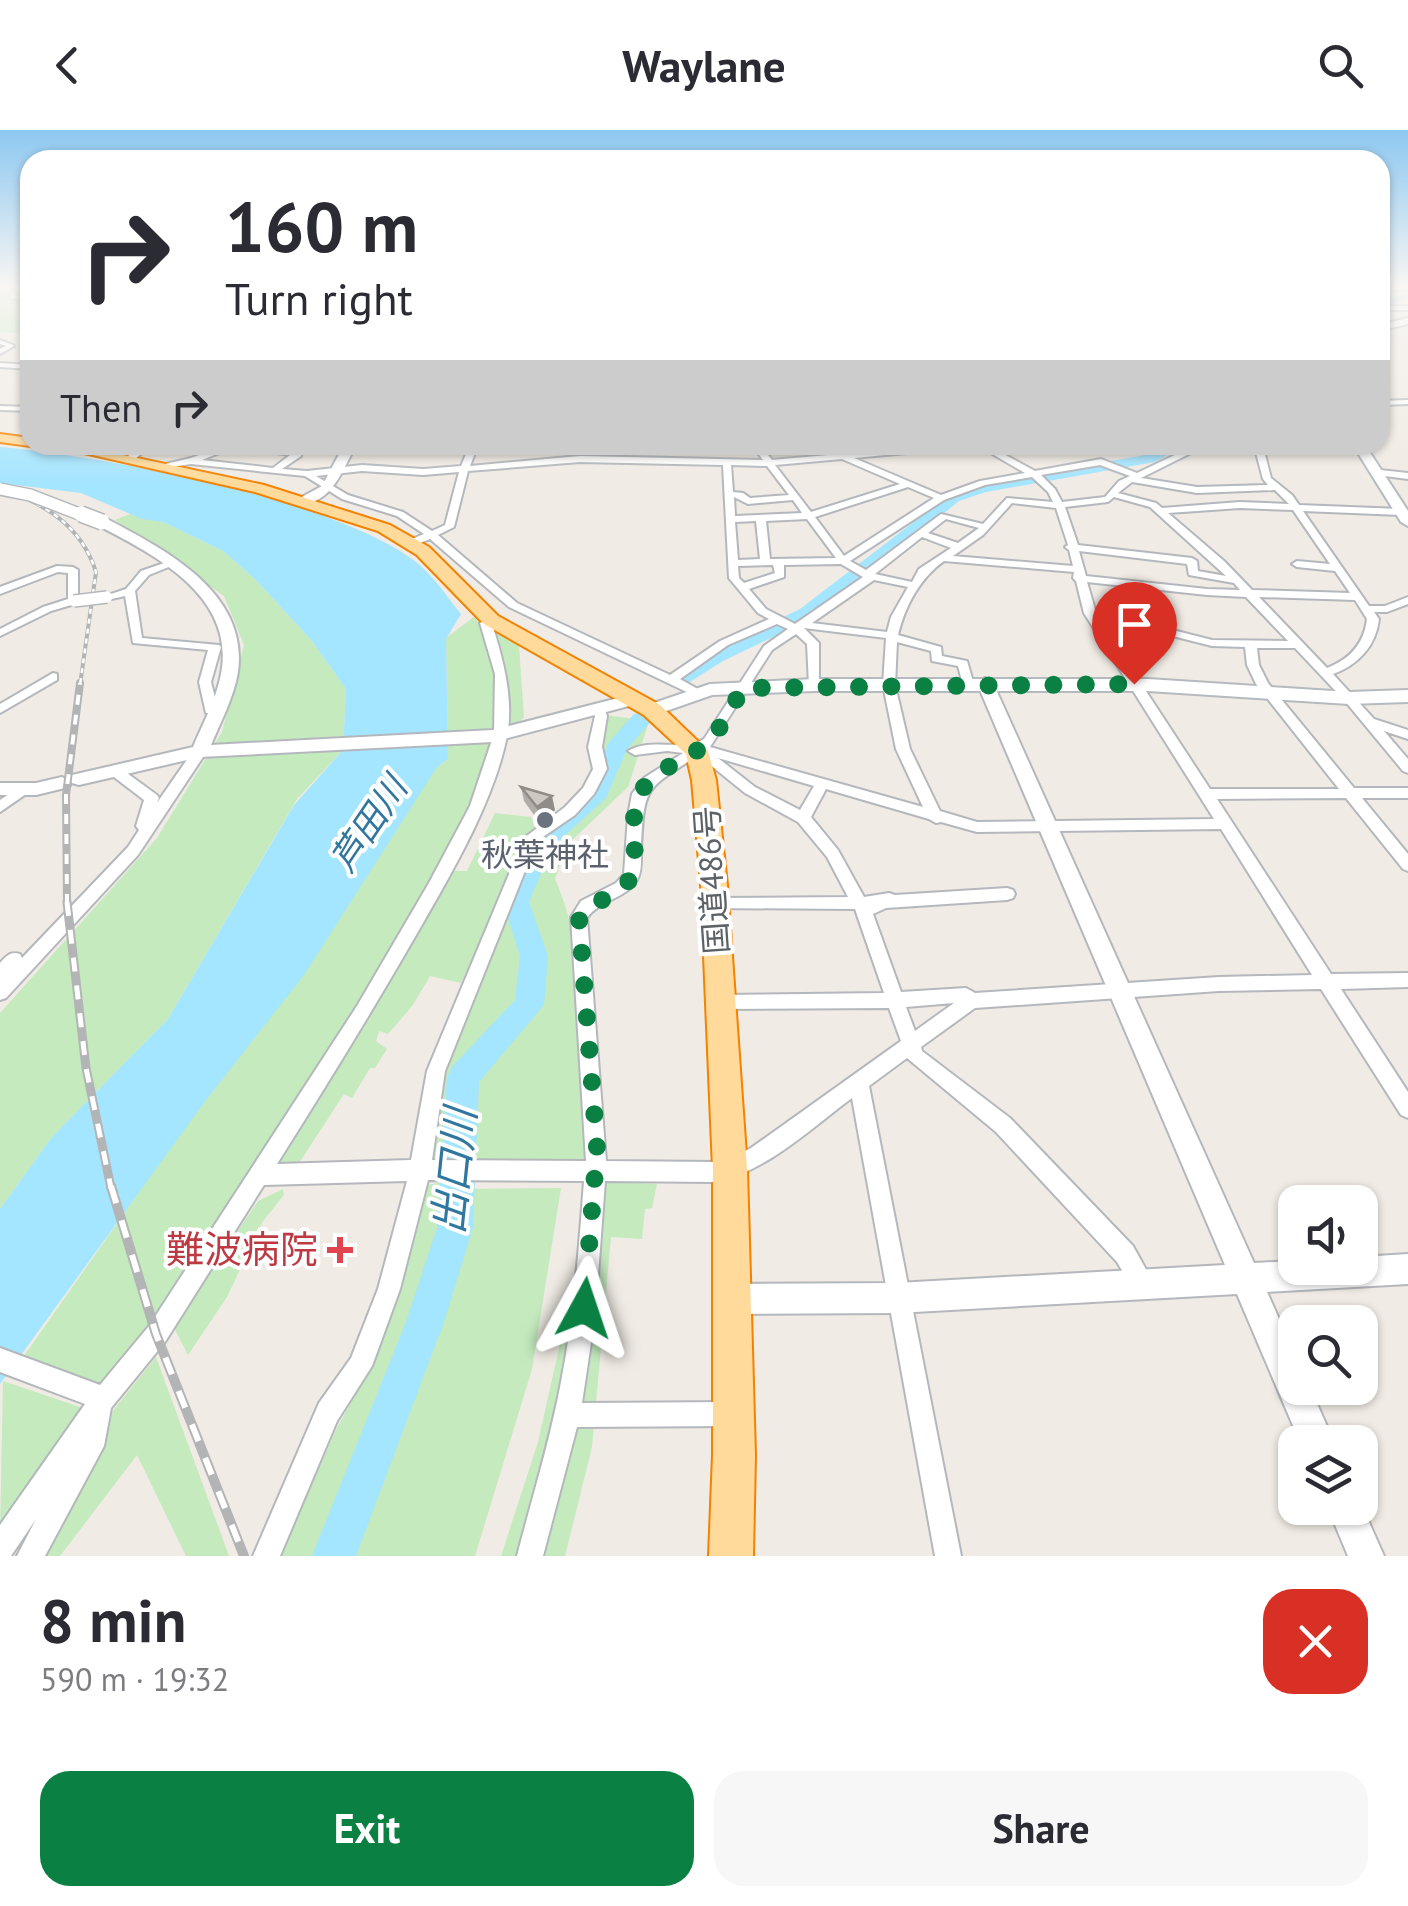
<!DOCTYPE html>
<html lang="en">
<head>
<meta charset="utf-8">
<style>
	body { margin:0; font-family:"PT Sans","Noto Sans JP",sans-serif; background:#f7f7f7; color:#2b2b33; height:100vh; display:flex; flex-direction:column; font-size:38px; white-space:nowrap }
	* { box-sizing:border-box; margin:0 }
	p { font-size:32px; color:#7c7c81 }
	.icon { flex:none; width:55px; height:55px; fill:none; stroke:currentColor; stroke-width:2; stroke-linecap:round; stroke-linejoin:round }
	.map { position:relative; height:1426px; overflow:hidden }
	.details { display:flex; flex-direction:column; background:#fff; flex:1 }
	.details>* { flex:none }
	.top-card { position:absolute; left:20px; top:20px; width:1370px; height:305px; border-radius:30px; box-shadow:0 2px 8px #0004; background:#fff; color:#2b2b33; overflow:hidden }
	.controls { position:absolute; left:1278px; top:1055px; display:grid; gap:20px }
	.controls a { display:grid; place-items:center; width:100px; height:100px; border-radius:20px; background:#fff; box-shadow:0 2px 8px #0004; font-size:50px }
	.pin { position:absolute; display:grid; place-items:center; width:85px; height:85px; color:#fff; margin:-102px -42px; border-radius:50% 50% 50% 0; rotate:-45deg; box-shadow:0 0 10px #0007 }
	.pin .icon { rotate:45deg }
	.me { position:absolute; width:110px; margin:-55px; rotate:5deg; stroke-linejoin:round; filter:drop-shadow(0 0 8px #0008) }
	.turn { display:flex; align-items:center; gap:35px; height:210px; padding:0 40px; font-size:45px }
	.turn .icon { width:130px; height:130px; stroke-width:2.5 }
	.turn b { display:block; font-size:70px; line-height:85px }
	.then { display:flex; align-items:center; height:95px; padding:0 40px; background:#0003; gap:20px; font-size:38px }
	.round { display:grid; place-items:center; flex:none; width:105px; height:105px; border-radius:30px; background:#f7f7f7 }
	.summary { display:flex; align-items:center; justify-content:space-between; height:170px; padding:0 40px }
	h1 { font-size:60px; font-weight:800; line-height:75px }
	.cta { display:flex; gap:20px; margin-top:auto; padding:20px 40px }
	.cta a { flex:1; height:115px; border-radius:30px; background:#0b8043; color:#fff; font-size:40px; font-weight:800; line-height:115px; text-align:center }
	.cta a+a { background:#f7f7f7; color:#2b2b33 }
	header { display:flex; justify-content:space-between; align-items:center; height:130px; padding:0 40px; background:#fff; font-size:45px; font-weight:800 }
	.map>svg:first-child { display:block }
	.education { fill:#e2ddd4 }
	.green { fill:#c4eabe }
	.water { fill:#a4e5ff }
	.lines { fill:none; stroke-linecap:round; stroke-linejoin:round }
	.river { fill:#a4e5ff; fill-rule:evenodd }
	.minor-casing { stroke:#b4b8bc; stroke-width:4 }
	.tertiary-casing { stroke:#b4b8bc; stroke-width:4 }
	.secondary-casing { stroke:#b5babf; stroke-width:4 }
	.trunk-casing { stroke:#f38200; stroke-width:4 }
	.minor { fill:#fff; fill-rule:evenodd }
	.tertiary { fill:#fff; fill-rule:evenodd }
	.secondary { fill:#fff; fill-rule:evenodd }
	.trunk { fill:#ffda9a; fill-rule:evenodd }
	.rail-far3-casing { stroke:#b3b4b5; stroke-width:4 }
	.rail-far2-casing { stroke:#b3b4b5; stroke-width:8 }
	.rail-far1-casing { stroke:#b3b4b5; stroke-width:9 }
	.rail-casing { stroke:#b3b4b5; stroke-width:10 }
	.rail-far3 { stroke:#fff; stroke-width:2.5; stroke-dasharray:5; stroke-linecap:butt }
	.rail-far2 { stroke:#fff; stroke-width:4; stroke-dasharray:10; stroke-linecap:butt }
	.rail-far1 { stroke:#fff; stroke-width:5; stroke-dasharray:14; stroke-linecap:butt }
	.rail { stroke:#fff; stroke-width:6; stroke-dasharray:18; stroke-linecap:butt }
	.minor-bridge-casing { stroke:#b4b8bc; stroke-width:14; stroke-linecap:butt }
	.tertiary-bridge-far1-casing { stroke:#b4b8bc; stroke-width:14; stroke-linecap:butt }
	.tertiary-bridge-casing { stroke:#b4b8bc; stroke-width:18; stroke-linecap:butt }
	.minor-bridge { stroke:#fff; stroke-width:11 }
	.tertiary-bridge-far1 { stroke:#fff; stroke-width:11 }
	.tertiary-bridge { stroke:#fff; stroke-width:15 }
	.wall { fill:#b0aca7 }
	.shaded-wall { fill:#908c88 }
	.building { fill:#cdc8c2; stroke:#908c88; stroke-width:2.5 }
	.route { stroke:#0b8043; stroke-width:18; stroke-dasharray:0 32.4 }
	.worship-dot { fill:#6b7280; stroke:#fff; stroke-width:4 }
	.health-dot { fill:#e0444e; stroke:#fff; stroke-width:4 }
	.labels { text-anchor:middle; stroke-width:8; stroke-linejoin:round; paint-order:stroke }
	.worship-label { font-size:32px; fill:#5b616d; stroke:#fff }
	.street-label { font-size:32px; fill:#5c6266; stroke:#fff }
	.water-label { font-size:35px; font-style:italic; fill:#30779f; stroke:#fff }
	.near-health-label { font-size:38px; fill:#be3a42; stroke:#fff; text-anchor:end }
	.near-water-label { font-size:42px; font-style:italic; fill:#30779f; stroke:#fff }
</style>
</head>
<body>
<header><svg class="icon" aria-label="back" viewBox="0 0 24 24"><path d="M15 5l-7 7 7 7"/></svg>Waylane<svg class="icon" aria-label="search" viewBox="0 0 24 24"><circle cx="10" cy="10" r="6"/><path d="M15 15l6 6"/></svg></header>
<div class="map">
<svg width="1408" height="1426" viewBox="0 0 1408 1426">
	<rect width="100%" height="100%" fill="#f0ebe4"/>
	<path class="education" d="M756 315H909L913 320 769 333Z"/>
	<g class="green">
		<path d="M0 155H30V204L0 202Z"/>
		<path d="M130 384 163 392 223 421 256 450 312 511 346 559 343 620 297 669 168 889 52 1007 0 1079V883L157 708 222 602 244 515 224 466 115 390Z"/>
		<path d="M474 487 486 504 497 541 493 615 472 672 421 772 161 1186 98 1257 24 1226 437 637 448 629 446 508Z"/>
		<path d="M495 500 519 516 524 587 517 595 509 596 508 562Z"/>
		<path d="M606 585 649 591 628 657 567 715 555 749C592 833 584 935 588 1025L585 1035 429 1029 441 947 535 710 592 663Z"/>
		<path d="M495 683 531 687 538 699 528 707 461 853 430 846 413 875 388 904 379 901 376 911 387 919 375 938H370L352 968 344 964 299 1033 282 1039 276 1031 451 741H467Z"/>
		<path d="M450 1051 446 1105 407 1217 322 1426H280L336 1300 364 1248 426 1055Z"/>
		<path d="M603 1051 657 1054 652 1078 645 1079 642 1109 611 1107 592 1317 565 1426H501L538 1312 581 1120Z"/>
		<path d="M561 1058 532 1239 475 1426H346L440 1185 466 1059Z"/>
		<path d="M283 1059 284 1065 263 1091 227 1167 188 1225 173 1196 258 1071Z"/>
		<path d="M156 1227 229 1426H186L137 1325 60 1426H36L107 1288Z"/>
		<path d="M3 1251 80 1277 78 1292 0 1405Z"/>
	</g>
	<path class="water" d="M0 317C104 326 334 369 416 432 433 445 447 467 461 484L446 509 448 629 437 637 304 845 206 970 0 1254V1079L52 1007 168 889 294 675 343 620 346 559 312 511 256 450 223 421 163 392 142 389 81 363 0 353Z"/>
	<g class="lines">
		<g class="river">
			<path d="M1408 162V168L1380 179V173Z"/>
			<path d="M1168 315H1185L1155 332 986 362 959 371 814 487 723 531 685 555 675 549 709 523 800 479 949 365 983 353 1151 324Z"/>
			<path d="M642 582 653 589 627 619 606 668 552 717 529 772 548 826 544 875 479 952 473 1098 444 1192 356 1426H312L406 1192 437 1098 447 947 452 937 515 870 520 826 503 772 532 706 588 658 609 612 634 584Z"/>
		</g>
		<g class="minor-casing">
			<g id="minor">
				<path d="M10 155H16L19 160 15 166 30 167V171L9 168 13 160Z"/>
				<path d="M1408 155V159L1380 161V157Z"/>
				<rect x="1380" y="176" width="28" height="4"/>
				<path d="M0 210 13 215 14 216 0 224V219L6 216 0 214Z"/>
				<path d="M0 233 30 235V239L0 237Z"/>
				<path d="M1408 270V274L1380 275V271Z"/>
				<path d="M0 276 30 277V281L0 280Z"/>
				<path d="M142 315H151L134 330H128V326Z"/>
				<path d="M225 315H253L301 322V326L282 339 307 341 362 335 423 339 461 336 470 315H478L470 336 580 326 763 330 752 315H760L772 330 942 315H974L970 317 854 328 941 365 980 351 1025 343 977 315H987L1035 341 1101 329 1137 343 1196 315H1207L1141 348 1197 357 1268 355 1263 349 1254 315 1307 317 1364 315 1365 317 1361 320 1307 323 1263 317 1271 348 1292 365 1299 375 1401 379 1406 382 1401 385 1303 381 1369 476H1385L1408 467V474L1387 482H1374L1379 489C1376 516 1358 535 1333 544L1374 589 1408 600V609L1384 601 1408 629V643L1403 641 1345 571 1295 518H1257L1259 535 1268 553 1354 658H1408V668H1362L1408 724V741L1403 739 1346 668 1217 669 1331 844 1408 843V857L1341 859 1408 962V988L1401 985 1321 859 1219 861 975 878 921 917 922 921 1010 988 1133 1116 1154 1154 1151 1162 1143 1165 1135 1162 1117 1132 996 1002 907 928 869 956 961 1426H935L852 968C810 999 766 1042 714 1052L605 1051 595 1186 582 1273 734 1272 743 1275 746 1284 743 1293 734 1296 577 1297 543 1426H517C532 1368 550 1311 561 1252 574 1186 579 1118 584 1051L428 1050 400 1159 372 1236 337 1291 280 1426H253L319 1273 351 1228 378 1159 407 1051 264 1055 165 1212 111 1278 104 1316 45 1426H17L36 1389 11 1426H0V1395L85 1274 0 1242V1218L100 1255 149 1196 357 876 429 753 470 676 494 604 495 544 480 493 491 487 497 490 492 494C503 529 514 569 507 606 494 670 455 737 423 793 376 875 327 955 277 1034L411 1030 427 941 524 708 565 677 583 658 593 639 588 617 595 586 592 579 598 575 603 576 607 586 602 617 607 639 594 664 575 685 537 711 445 941 432 1030 586 1031 571 787 581 771 616 753 624 744 628 686 632 664 644 648 683 623 667 621 635 625 628 621C651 607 683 622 704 609L764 516 788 499 777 494 728 515 680 549 703 562 701 565H693L509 477 430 409 415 415H407V411L424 404 397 386 342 369 305 346 191 334 165 338 161 335 191 328ZM234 317H236L290 325 273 338 202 330ZM842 329 900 354 811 382 775 335ZM580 332 723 335 729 448 758 483 769 489 720 511 670 545 517 473 438 405 454 397 468 341ZM731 335 767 336 789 365 750 368 743 363 733 362ZM1100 335 1130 346 1119 351 1105 367 1062 372 1055 359 1041 345ZM362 341 423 345 459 342 445 395 432 401 403 382 348 365 316 346ZM1032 347 1048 362 1053 372 1007 368 983 394 941 384 866 440 850 431 944 370 985 355ZM1132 352 1197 363 1275 360 1289 374 1240 372 1162 378 1156 373 1118 363ZM908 357 934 368 844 426 815 387ZM734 367 748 374 793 370 802 383 735 386ZM1114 367 1150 377 1226 446 1198 441 1197 431 1192 428 1078 415 1065 377 1108 372ZM1012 373 1056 378 1068 415 1065 417 1069 420 1073 436 953 426 983 405ZM1240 378 1293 380 1330 434 1297 431 1292 434 1297 437 1335 441 1350 463 1252 460 1224 431 1168 383ZM807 389 836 428 770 429 766 391ZM946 389 979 398 958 413 928 403ZM756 391 760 429 738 430 735 392ZM922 407 951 418 919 439 912 452 875 444ZM1079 421 1187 434 1189 445 1234 453 1240 460 1207 459 1086 446ZM944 431 1074 442 1073 448 1076 451 1084 483 1214 689 977 692 940 681 910 619 895 555 897 512 931 521 932 531 958 536 964 558H972L974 555 967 531 942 526 941 517 898 505C905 476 920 448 944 431ZM841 434 863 447 795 494 766 479 749 459 784 447V435ZM773 435 775 443 744 453 739 448 738 436ZM874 450 908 457 891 487 887 502 812 493ZM1087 452 1207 465 1246 467 1288 511 1212 510 1153 495 1102 493 1096 483ZM1259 467 1355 470 1367 489C1364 514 1350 529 1327 538ZM804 498 886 508 883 555 896 619 923 677 710 617 772 520 796 504 807 514 809 555 811 558H819V513ZM1106 500 1153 501 1212 516 1245 517 1247 535 1256 554 1339 659H1210ZM698 625 745 663 798 692 827 727 848 767 715 768 709 770 707 774 709 778 855 779 884 863 721 865 715 867 712 872 715 877 721 879 889 878 901 911 751 1018 728 1029 714 1032 606 1031 587 788C599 770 626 769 637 750 642 742 641 728 641 719 644 654 646 660 698 625ZM718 628 814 656 800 680 755 657ZM826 659 929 689 936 693 941 692 977 702 1221 699 1312 845 1219 847 975 863 966 858 901 862 873 784 886 778 1007 770 1013 768 1015 764 1013 760 1007 758 895 765 889 763 864 767 838 720 811 687ZM954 873 915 901 906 877Z"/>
				<path d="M1380 340 1408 343V349L1377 345V341Z"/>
				<path d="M167 432 176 434 149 445 135 461 142 508 219 515 221 517 211 552 217 576 222 580 221 583H206L199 552 208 520 133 513 125 466 107 470 102 467 126 459 141 441Z"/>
				<path d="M57 436 73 437 78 440V473L51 481 0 506V499L43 477 68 469V443L58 442 0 464V457Z"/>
				<path d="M53 543 57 544V550L0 583V574Z"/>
				<path d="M200 617 207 621 138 725 6 868 0 870V833C7 826 10 821 20 824L22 828 128 717 139 700 136 696 144 670 110 644 108 641 110 638H120L157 665 159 668 157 673 195 618Z"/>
				<path d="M24 654 29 656 31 659 29 662 0 682V670Z"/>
			</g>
		</g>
		<g class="tertiary-casing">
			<g id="tertiary">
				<path d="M344 315H356C343 339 332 374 300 374V368L322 356Z"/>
				<path d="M97 389H107C166 420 249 463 238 542 234 567 221 591 211 615L493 600 634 564 642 569 640 573 493 612 200 627 79 655 72 653 70 649 72 645 193 617C203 593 216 570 221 544 236 466 155 425 97 395Z"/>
				<path d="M985 548 993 553 1254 1133 1295 1131V1138H1360V1127L1408 1124V1154L1267 1162 1295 1225V1258H1310L1334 1312H1300L1237 1164 897 1183 731 1184 720 1180 716 1169 720 1158 731 1154 897 1153 1225 1135 977 553Z"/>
				<path d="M62 647 71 653 69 657 36 665H0V653H36Z"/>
				<path d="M1360 1372 1384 1426H1348L1328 1378H1360Z"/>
			</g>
		</g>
		<g class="secondary-casing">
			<g id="secondary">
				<path d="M1408 188V194L1380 201V195Z"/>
				<path d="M1353 315H1365L1408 381V396L1401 392Z"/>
				<path d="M815 549H1148L1349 562 1408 560V572L1349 574 1148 561H815L712 565 652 586 642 580 645 576 710 554Z"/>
			</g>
		</g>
		<g class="trunk-casing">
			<g id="trunk">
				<path d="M0 304 30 308V315H35L30 316 0 312Z"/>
				<path d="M49 315H76L264 355 390 395 429 417 498 486 660 575 708 621 716 650 727 755 747 1039 755 1325 753 1426H709L713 1325V1039L701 755 692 650 686 624 644 585 484 494 417 425 378 401 255 362Z"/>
			</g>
		</g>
		<use href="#minor" class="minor"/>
		<use href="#tertiary" class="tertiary"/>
		<use href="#secondary" class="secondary"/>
		<use href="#trunk" class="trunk"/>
		<g class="rail-far3-casing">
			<path id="rail-far3" d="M0 358C45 374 81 395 96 442L80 555"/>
		</g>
		<g class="rail-far2-casing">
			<path id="rail-far2" d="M67 774 66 665 80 553"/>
		</g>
		<g class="rail-far1-casing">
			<path id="rail-far1" d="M67 772 86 938 111 1058"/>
		</g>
		<g class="rail-casing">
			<path id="rail" d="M111 1056 156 1204 244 1426"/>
		</g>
		<use href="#rail-far3" class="rail-far3"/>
		<use href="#rail-far2" class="rail-far2"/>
		<use href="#rail-far1" class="rail-far1"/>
		<use href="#rail" class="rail"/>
		<g class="minor-bridge-casing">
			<path id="minor-bridge" d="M74 471 107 467"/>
		</g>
		<g class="tertiary-bridge-far1-casing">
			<path id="tertiary-bridge-far1" d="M0 359 30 365 87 387"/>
		</g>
		<g class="tertiary-bridge-casing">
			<path id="tertiary-bridge" d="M81 384 102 392"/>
		</g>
		<use href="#minor-bridge" class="minor-bridge"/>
		<use href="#tertiary-bridge-far1" class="tertiary-bridge-far1"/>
		<use href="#tertiary-bridge" class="tertiary-bridge"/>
	</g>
	<path class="wall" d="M521 657 555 680 539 692 524 671Z"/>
	<path class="shaded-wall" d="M552 666 555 680 539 692 537 677Z"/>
	<path class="building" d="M521 657 552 666 537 677Z"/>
	<linearGradient id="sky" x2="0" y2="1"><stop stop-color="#8dc8f1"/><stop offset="0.44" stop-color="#f8f6f3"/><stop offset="1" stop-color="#f8f6f3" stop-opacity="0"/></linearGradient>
	<rect width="1408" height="355" fill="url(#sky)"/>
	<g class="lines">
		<path class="route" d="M584 1178 597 1018 579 787C592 770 626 764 632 744 640 718 626 685 642 660 657 637 685 632 704 615 721 601 732 576 743 558L1134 554"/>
	</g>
	<circle class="worship-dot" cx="545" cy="690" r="10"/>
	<path class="health-dot" d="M335 1105h10v10h10v10h-10v10h-10v-10h-10v-10h10z"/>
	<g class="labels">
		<g class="worship-label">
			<text x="545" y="736">秋葉神社</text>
		</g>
		<g class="street-label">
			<text transform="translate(712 750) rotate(-94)" y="11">国道486号</text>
		</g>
		<g class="water-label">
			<text transform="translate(369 694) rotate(-56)" y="12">芦田川</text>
		</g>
		<g class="near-health-label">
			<text x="318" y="1133">難波病院</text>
		</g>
		<g class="near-water-label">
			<text transform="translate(454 1041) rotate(-84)" y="15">出口川</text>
		</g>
	</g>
</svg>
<div class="controls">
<a><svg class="icon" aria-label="sound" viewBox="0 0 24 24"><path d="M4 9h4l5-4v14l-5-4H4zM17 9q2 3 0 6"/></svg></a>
<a><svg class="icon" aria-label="search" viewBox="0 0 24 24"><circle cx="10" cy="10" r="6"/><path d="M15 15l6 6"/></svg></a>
<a><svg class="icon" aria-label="layers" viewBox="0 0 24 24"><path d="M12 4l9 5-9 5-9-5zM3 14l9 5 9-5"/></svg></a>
</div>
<div class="pin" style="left:1134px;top:554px;background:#d93025"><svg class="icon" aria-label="arrive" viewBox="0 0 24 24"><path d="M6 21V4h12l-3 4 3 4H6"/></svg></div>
<svg class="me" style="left:584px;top:1178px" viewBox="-20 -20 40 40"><path d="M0-17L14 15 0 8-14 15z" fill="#0b8043" stroke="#fff" stroke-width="4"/></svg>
<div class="top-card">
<div class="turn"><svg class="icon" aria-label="right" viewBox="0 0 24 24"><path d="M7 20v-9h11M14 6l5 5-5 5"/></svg><div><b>160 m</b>Turn right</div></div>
<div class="then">Then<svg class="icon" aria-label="right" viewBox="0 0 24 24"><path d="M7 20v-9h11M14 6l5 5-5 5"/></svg></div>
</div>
</div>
<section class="details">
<div class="summary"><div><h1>8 min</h1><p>590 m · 19:32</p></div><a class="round" style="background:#d93025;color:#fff"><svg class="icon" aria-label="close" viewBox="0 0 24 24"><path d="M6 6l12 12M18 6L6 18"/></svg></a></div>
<div class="cta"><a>Exit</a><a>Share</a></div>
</section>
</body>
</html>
